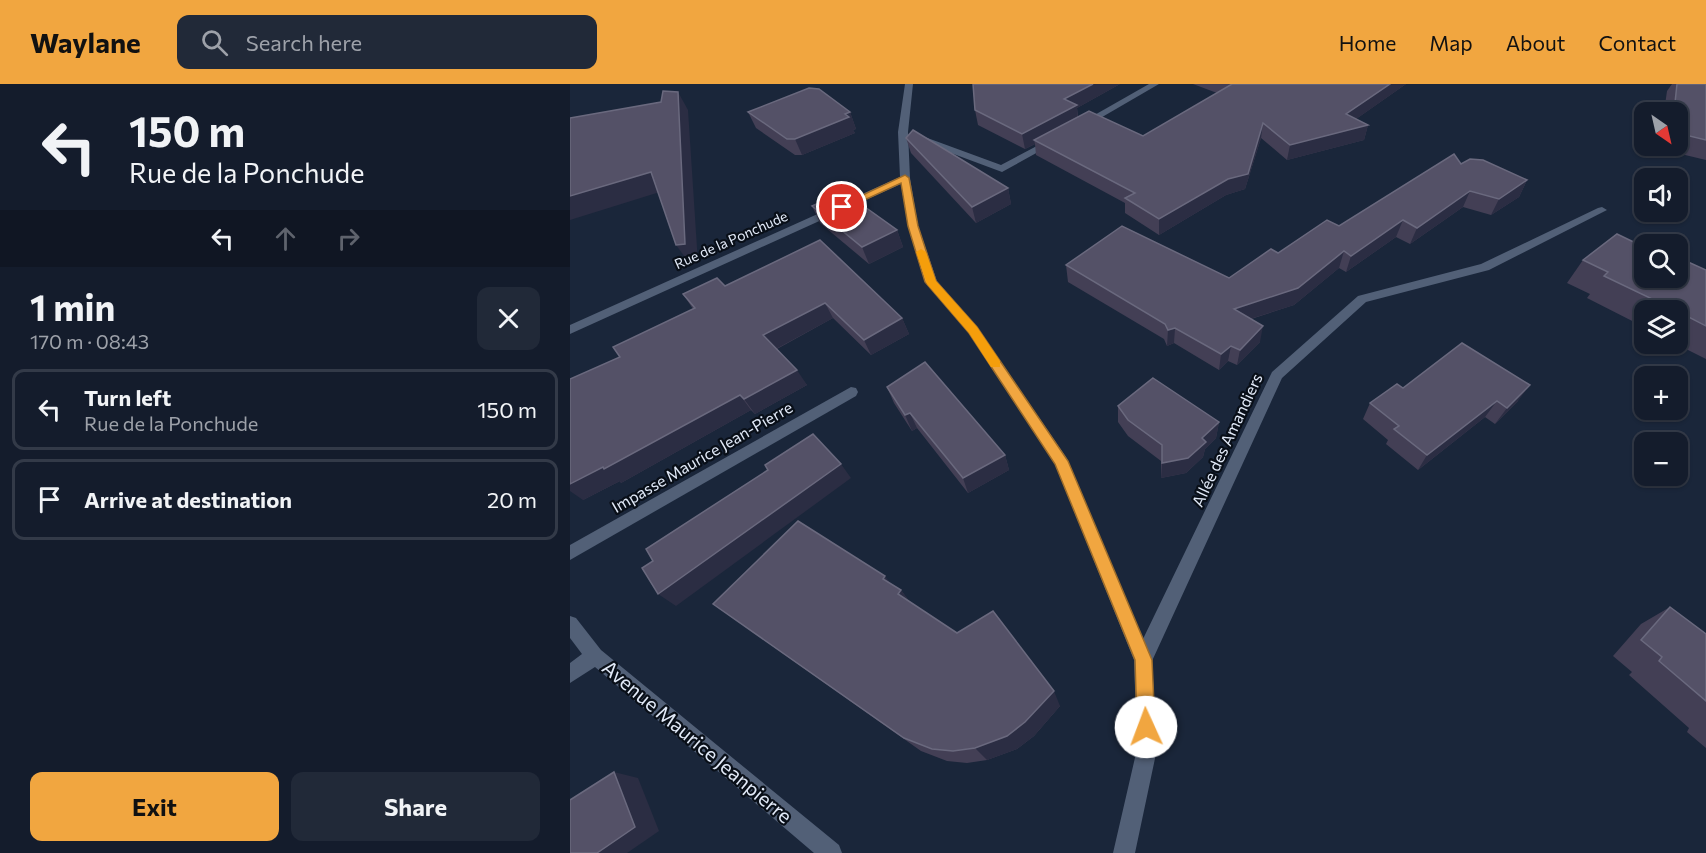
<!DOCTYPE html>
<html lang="en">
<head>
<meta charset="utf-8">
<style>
	body { margin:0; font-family:Commissioner,sans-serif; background:#212938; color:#f1f3f6; height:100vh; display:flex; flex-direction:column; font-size:22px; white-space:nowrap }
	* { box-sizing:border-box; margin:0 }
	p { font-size:20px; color:#9da1a9 }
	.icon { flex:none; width:33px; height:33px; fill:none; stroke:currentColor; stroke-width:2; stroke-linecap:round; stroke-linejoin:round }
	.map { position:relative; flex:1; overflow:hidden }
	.drawer { display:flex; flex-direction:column; background:#141c2c; width:570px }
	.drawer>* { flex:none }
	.banner { background:#141c2c; color:#f1f3f6; overflow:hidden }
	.needle { width:39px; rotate:146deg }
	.buttons { position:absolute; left:1064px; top:18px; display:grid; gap:12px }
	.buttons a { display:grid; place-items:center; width:54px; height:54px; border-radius:12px; background:#141c2c; box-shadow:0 2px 4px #0004,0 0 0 2px #333a48; font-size:30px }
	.pin { position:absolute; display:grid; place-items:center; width:51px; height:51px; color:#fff; margin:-26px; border:3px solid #fff; border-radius:50%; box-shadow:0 2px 6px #0007 }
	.me { position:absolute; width:66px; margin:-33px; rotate:358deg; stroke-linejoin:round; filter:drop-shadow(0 0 4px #0008) }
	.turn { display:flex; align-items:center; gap:21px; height:126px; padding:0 30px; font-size:27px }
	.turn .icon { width:78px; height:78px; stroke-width:2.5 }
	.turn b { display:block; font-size:42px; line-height:51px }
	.lanes { display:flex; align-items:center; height:57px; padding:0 30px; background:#0003; justify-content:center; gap:30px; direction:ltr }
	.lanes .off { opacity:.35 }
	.round { display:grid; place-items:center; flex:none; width:63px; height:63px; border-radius:12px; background:#212938 }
	.overview { display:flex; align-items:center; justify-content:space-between; height:102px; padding:0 30px }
	h1 { font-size:36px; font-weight:700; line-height:45px }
	.cta { display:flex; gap:12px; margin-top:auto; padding:12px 30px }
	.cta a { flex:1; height:69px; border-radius:12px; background:#f1a640; color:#111; font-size:24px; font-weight:700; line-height:69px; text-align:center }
	.cta a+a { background:#212938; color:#f1f3f6 }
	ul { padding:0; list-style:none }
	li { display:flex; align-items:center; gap:18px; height:81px; margin:0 12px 9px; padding:0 18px; border:3px solid #333a48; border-radius:12px }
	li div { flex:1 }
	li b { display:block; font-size:22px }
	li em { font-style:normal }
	header { display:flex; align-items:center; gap:36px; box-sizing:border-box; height:84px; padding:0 30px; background:#f1a640; color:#111 }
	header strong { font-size:28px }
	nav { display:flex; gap:33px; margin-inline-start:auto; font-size:21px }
	.search { width:420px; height:54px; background:#212938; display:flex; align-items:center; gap:15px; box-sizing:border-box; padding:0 21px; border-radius:12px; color:#9da1a9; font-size:22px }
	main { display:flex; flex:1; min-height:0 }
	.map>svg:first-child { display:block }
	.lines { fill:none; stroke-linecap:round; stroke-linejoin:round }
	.minor { fill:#526077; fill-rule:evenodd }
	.wall { fill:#433f55 }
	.shaded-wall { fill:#2b2d43 }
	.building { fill:#545167; stroke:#6a697e; stroke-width:1.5 }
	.route { fill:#f1a640; stroke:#9d6c2a; stroke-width:1.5 }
	.slow { fill:#f59e0b }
	.labels { text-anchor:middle; stroke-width:4.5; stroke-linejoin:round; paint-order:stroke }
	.far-street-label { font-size:14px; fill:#e2eaf8; stroke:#090f18 }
	.street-label { font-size:16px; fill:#e2eaf8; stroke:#090f18 }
	.near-street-label { font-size:20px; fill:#e2eaf8; stroke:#090f18 }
</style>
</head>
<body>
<header>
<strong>Waylane</strong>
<div class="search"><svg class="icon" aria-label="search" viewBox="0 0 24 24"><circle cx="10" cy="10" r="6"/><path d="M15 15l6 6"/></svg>Search here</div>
<nav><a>Home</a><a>Map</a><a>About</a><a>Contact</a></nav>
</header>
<main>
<section class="drawer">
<div class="banner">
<div class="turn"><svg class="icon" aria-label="left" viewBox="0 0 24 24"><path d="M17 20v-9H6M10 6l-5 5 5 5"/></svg><div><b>150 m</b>Rue de la Ponchude</div></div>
<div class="lanes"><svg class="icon" aria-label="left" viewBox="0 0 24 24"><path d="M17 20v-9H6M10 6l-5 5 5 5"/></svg><svg class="icon off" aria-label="ahead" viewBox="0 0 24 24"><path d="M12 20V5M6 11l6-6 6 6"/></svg><svg class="icon off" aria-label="right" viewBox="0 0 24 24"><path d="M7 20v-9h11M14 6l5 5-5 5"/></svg></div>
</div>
<div class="overview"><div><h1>1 min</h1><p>170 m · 08:43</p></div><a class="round"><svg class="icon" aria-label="close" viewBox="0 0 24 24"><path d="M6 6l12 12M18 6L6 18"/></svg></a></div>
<ul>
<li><svg class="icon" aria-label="left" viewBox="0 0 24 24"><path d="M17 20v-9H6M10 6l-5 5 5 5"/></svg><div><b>Turn left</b><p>Rue de la Ponchude</p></div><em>150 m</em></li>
<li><svg class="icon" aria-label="arrive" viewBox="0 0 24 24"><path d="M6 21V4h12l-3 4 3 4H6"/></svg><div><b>Arrive at destination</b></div><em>20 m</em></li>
</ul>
<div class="cta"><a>Exit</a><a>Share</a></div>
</section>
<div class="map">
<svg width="1136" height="769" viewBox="0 0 1136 769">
	<rect width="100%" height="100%" fill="#1a263a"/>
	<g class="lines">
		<g class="minor">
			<path d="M335 0H343L338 48 340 94 348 142 367 197 407 243 496 373 573 555 702 288 788 212 911 180 1028 124 1032 123 1037 126 919 186 796 218 712 294 582 577 587 665 565 769H543L567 665 564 576 485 380 399 249 355 198 338 142 331 100 0 250V241L330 93 328 48Z"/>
			<path d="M579 0H589L515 43 507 41Z"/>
			<path d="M346 52H352L431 81 480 55 488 57 432 88 346 56Z"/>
			<path d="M281 303 286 304 288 308 286 312 0 476V461Z"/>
			<path d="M0 532 6 534 31 566 269 761 272 769H244L25 583 0 599V579L12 570 0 554Z"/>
		</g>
	</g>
	<g class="wall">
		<path d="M403 0H550L507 24 508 32 573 52 647 9 623 0H836L786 35 798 41 794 56 717 76 691 54 675 105 656 111 589 151 555 129V119L466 71 465 60 455 65 408 41 405 26Z"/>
		<path d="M1102 0H1136V76L1090 65V62H1107V28H1094L1097 7Z"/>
		<path d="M178 28H280L286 45 283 46 285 49 232 71H225L186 44Z"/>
		<path d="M336 54 438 104 441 120 406 139 341 69Z"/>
		<path d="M891 80 957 96 949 113 921 131 893 123 840 160 826 153 776 188 769 184 724 221 681 235 690 258 667 281 658 277 649 286 604 259 597 262 594 255 498 198 496 181 659 194 708 169 769 142Z"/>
		<path d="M242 122 327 146 333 163 299 180 250 139Z"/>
		<path d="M250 156 332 234 339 250 301 271 263 234 207 265 237 301 185 330 181 326 51 399 50 397 13 416 123 225 113 210 155 202Z"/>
		<path d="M1013 176 1074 194 1136 186V275L1106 260H1107V226H1074V243L1017 214 1020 210 997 199Z"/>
		<path d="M317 303 435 371 439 386 398 409 347 344 342 347 324 319Z"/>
		<path d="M833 304 948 317 925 340 915 333 848 386 816 360 818 356 793 335 800 319Z"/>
		<path d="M548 322 649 338 646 354 635 365 633 373 616 389 591 394V377L558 352 548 338Z"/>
		<path d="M321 500 331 506 340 519 490 622 464 652 447 665 417 676 397 679 377 677 351 667 143 520Z"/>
		<path d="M1100 523 1136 550V664L1117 648 1119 644 1059 591 1062 588 1043 572 1071 540Z"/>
	</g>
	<g class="shaded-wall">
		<path d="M523 0H550L507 24 508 36 464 56 465 60 455 65 452 50 494 15Z"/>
		<path d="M820 0H836L772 45 776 30Z"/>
		<path d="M108 8 118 26 128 179 120 180 106 161Z"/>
		<path d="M280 28 286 45 283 46 285 49 232 71 225 55Z"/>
		<path d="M693 39 691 54 675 105 656 111 589 151V135Z"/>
		<path d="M798 41 794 56 717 76 720 61Z"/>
		<path d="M81 88 93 107 0 136V112Z"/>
		<path d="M957 96 949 113 921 131 929 115Z"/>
		<path d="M438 104 441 120 406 139 402 123Z"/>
		<path d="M900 107 893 123 840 160 847 144Z"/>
		<path d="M833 136 826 153 776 188 781 172Z"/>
		<path d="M327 146 333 163 299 180 292 163Z"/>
		<path d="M774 167 769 184 724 221 661 241 664 225Z"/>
		<path d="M255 219 263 234 204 266 193 251Z"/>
		<path d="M332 234 339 250 301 271 294 256Z"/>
		<path d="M693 242 690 258 667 281 670 266Z"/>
		<path d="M605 244 604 259 597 262 598 246Z"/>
		<path d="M661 262 658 277 649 286 651 270Z"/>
		<path d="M227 286 237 301 185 330 174 315Z"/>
		<path d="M960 301 948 317 925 340 937 324Z"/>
		<path d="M170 311 181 326 51 399 50 397 13 416 0 407V400Z"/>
		<path d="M927 317 915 333 848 386 857 371Z"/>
		<path d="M340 329 347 344 342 347 335 331Z"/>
		<path d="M649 338 646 354 635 365 633 373 616 389 591 394 592 379 632 354Z"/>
		<path d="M435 371 439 386 398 409 393 394Z"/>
		<path d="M271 380 281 394 106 522 88 510Z"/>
		<path d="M315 492 328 510 331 506 347 527 343 531 313 495Z"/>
		<path d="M484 607 490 622 464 652 447 665 417 676 405 664Z"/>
		<path d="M44 688 68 694 89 747 57 769H27Z"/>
	</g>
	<g class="building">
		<path d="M403 0H523L494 15 507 21 452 50 405 26Z"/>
		<path d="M662 0H820L776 30 798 41 720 61 693 39 678 90 658 95 589 135 555 114 565 109 464 56 519 27 573 52Z"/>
		<path d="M1107 0H1136V56L1107 49V28H1104Z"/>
		<path d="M239 4 249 5 280 28 275 30 279 33 225 55H217L178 28Z"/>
		<path d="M93 7 108 8 115 160 106 161 81 88 0 112V34L91 18Z"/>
		<path d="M343 46 438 104 402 123 336 54Z"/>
		<path d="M884 70 891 80 900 75 913 76 957 96 929 115 900 107 847 144 833 136 781 172 774 167 728 204 664 225 693 242 670 266 661 262 651 270 605 244 598 246 595 240 496 181 552 142 659 194 701 165 708 169 757 136 769 142Z"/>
		<path d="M274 108 327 146 292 163 242 122Z"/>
		<path d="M1047 150 1074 163V194H1107V173L1136 186V242L1107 227V226H1105L1034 192 1038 188 1013 176Z"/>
		<path d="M250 156 332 234 294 256 255 219 193 251 227 286 174 315 170 311 34 385 33 383 0 400V295L50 273 43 263 125 224 113 210 147 194 155 202Z"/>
		<path d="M892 259 960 301 937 324 927 317 857 371 824 345 829 342 800 319 827 300 833 304Z"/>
		<path d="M355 278 435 371 393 394 340 329 335 331 317 303Z"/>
		<path d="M583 294 649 338 632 354 636 358 618 374 592 379V361L558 336 548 322Z"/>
		<path d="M243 350 271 380 88 510 72 484 83 477 76 465 198 386 195 381Z"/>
		<path d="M228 437 315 492 313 495 331 506 328 510 387 549 423 527 484 607 455 638 437 652 405 664 383 667 362 665 334 654 143 520Z"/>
		<path d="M1100 523 1136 550V617L1089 577 1092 573 1071 556Z"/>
		<path d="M44 688 65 743 27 769H0V716Z"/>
	</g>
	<path class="route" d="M335 91 339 94 348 142 366 197 407 243 498 377 582 576 585 643 582 649 576 651 570 649 567 643 565 576 485 380 399 249 355 198 338 142 331 99 275 125 267 123Z"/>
	<path class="slow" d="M351 165 356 168 366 197 407 243 430 277V283H421L399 249 357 200 346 168Z"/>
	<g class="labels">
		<g class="far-street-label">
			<text transform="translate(161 156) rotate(-24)" y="5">Rue de la Ponchude</text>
		</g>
		<g class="street-label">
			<text transform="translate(657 356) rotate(-65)" y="6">Allée des Amandiers</text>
			<text transform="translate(132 373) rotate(-30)" y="6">Impasse Maurice Jean-Pierre</text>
		</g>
		<g class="near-street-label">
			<text transform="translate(127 658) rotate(40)" y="7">Avenue Maurice Jeanpierre</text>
		</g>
	</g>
</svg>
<div class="buttons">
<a><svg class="needle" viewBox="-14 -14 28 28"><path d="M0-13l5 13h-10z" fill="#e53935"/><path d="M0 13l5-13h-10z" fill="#9da1a9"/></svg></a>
<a><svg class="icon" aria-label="sound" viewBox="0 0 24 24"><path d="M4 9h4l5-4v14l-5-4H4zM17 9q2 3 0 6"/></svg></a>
<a><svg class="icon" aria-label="search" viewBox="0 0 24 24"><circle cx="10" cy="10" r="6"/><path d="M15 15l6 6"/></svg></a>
<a><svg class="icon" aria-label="layers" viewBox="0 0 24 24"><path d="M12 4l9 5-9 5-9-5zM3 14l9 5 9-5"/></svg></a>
<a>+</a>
<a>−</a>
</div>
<div class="pin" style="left:272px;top:123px;background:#d93025"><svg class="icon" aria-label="arrive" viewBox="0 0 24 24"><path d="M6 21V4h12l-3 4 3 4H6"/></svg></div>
<svg class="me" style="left:576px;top:643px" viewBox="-20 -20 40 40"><circle r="19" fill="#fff"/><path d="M0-13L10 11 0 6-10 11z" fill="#f1a640"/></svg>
</div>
</main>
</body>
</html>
